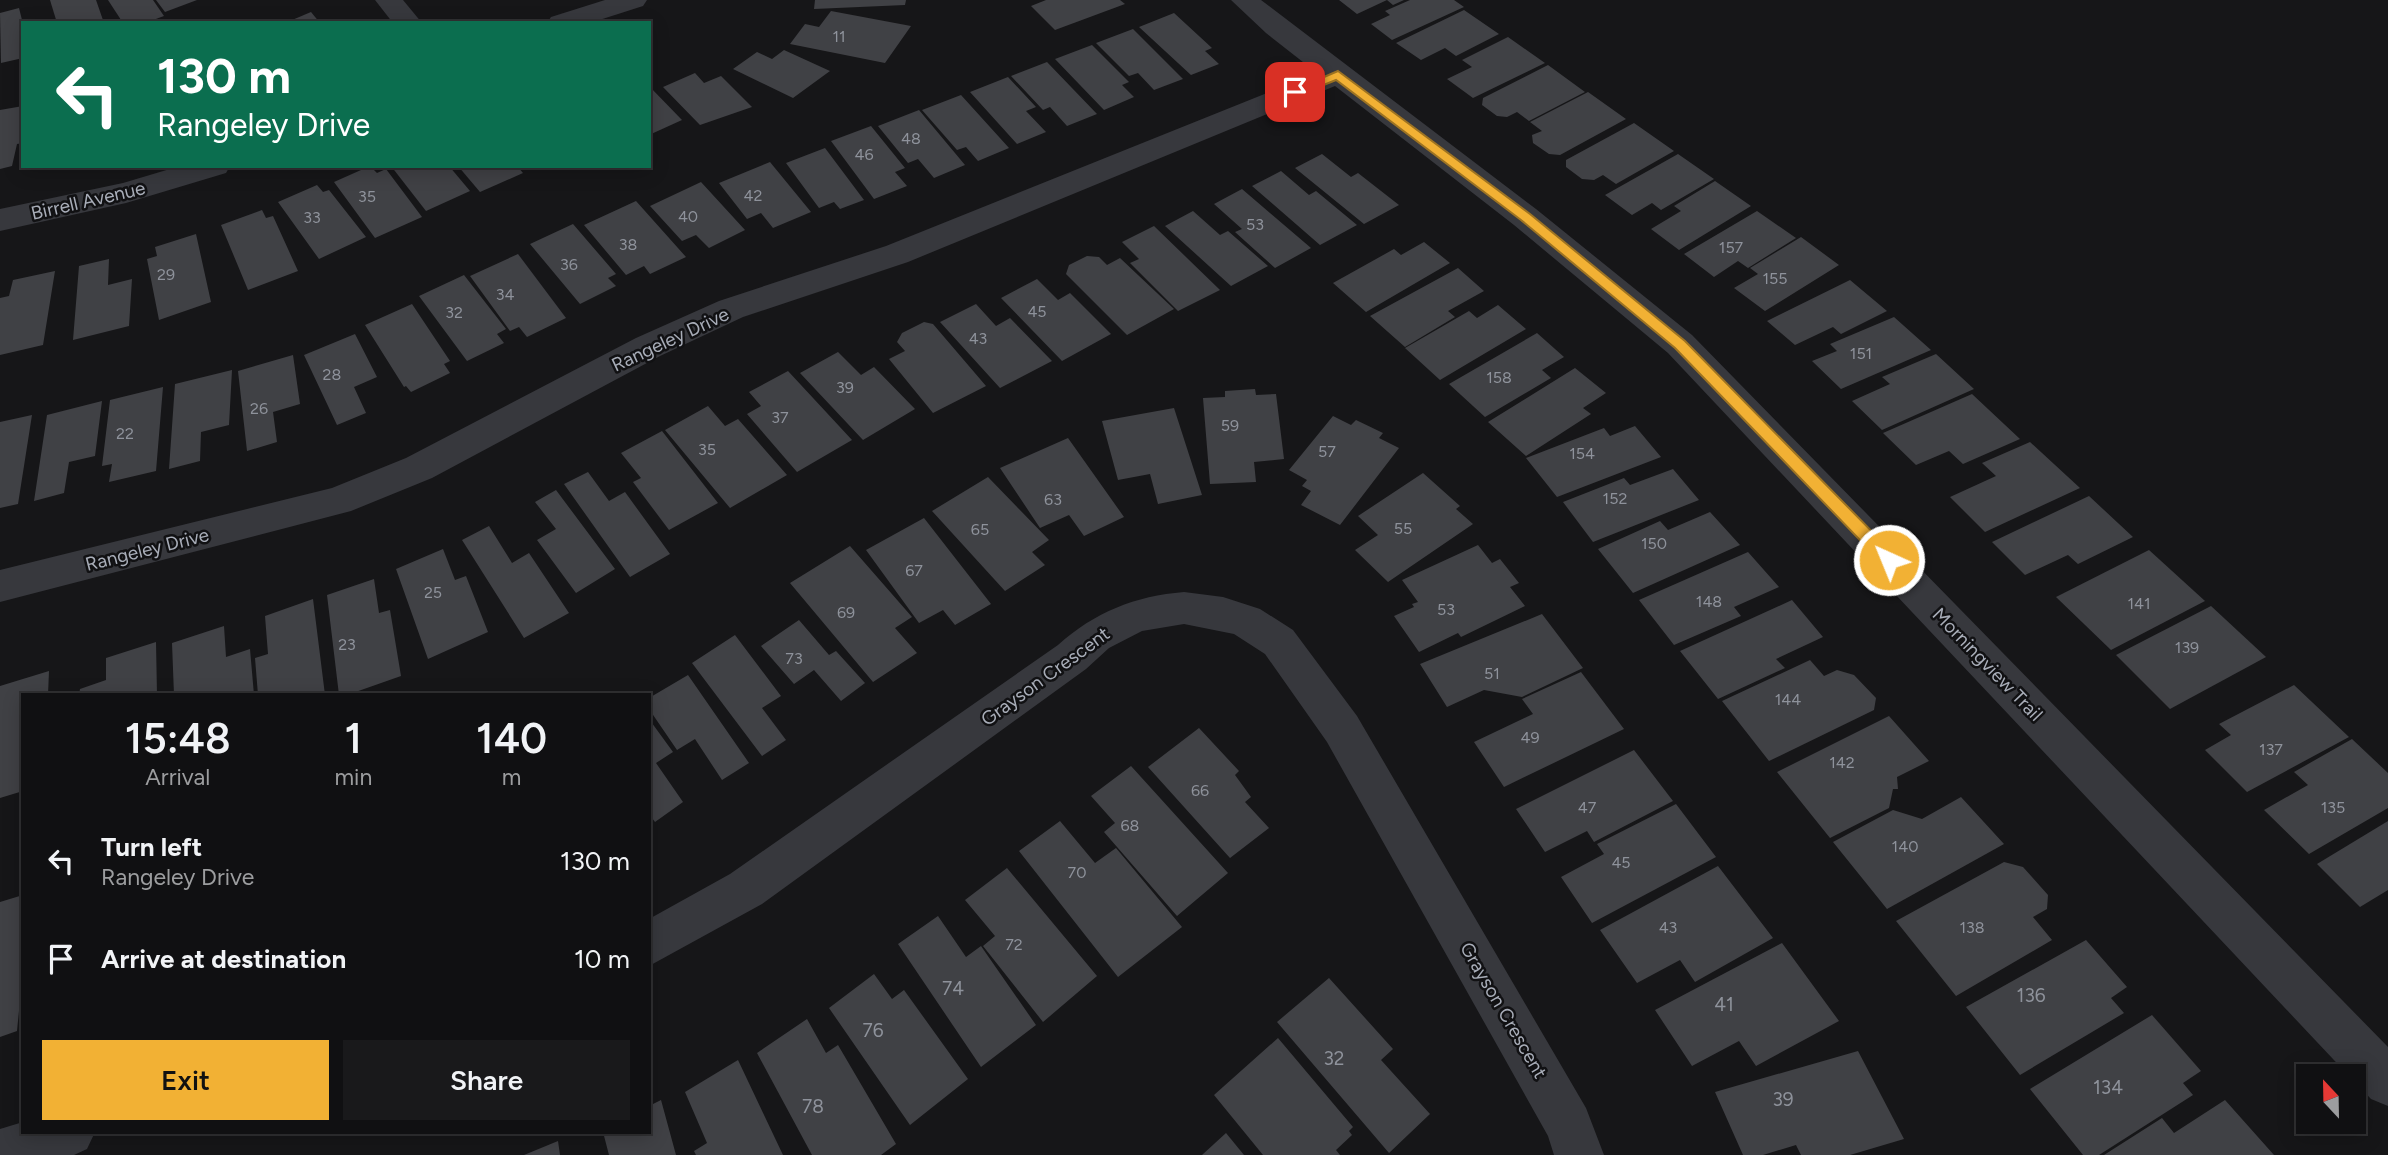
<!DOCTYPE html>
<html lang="en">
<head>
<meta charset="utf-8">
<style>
	body { margin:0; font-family:Figtree,sans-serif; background:#19191b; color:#f1f3f6; height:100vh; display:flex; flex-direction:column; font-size:26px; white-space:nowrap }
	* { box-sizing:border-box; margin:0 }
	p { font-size:23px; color:#9c9d9f }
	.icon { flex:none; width:38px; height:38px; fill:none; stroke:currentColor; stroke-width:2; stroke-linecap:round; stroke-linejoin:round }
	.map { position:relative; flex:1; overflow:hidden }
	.sheet { position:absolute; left:21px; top:693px; width:630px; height:441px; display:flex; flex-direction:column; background:#101012; border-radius:0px; box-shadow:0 4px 18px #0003,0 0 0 2px #303032 }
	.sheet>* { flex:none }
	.banner { position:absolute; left:21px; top:21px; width:630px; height:147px; border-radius:0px; box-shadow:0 4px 18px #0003,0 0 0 2px #303032; background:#0b6e4f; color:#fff; overflow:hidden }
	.needle { width:46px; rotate:338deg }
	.tools { position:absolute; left:2296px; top:1064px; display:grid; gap:14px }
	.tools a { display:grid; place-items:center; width:70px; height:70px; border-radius:0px; background:#101012; box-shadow:0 4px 18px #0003,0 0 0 2px #303032; font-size:35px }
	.pin { position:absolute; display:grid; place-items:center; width:60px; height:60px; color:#fff; margin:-30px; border-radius:14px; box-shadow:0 4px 10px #0006 }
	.me { position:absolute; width:77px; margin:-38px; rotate:316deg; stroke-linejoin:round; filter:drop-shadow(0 0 5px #0008) }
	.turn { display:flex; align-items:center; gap:24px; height:147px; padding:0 21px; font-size:32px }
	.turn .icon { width:91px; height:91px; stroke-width:2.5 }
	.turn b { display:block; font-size:49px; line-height:60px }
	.eta { display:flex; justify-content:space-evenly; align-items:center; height:119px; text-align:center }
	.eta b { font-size:42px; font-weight:600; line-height:49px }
	.action { display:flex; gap:14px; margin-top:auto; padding:14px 21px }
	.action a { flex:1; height:80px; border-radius:0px; background:#f2b134; color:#111; font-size:28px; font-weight:600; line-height:80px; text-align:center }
	.action a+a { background:#19191b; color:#f1f3f6 }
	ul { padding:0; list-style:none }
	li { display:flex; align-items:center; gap:21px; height:98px; padding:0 21px }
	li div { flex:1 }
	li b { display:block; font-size:26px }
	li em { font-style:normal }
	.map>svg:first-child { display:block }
	.building { fill:#404145 }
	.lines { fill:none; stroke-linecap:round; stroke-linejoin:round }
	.minor { fill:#37383d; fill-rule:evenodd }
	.route { fill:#f2b134; stroke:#9d7322; stroke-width:2 }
	.labels { text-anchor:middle; stroke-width:5; stroke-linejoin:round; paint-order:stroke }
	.number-label { font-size:16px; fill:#8e929b }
	.street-label { font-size:19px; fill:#a8adb8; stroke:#111113 }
	.near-number-label { font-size:19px; fill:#8e929b }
</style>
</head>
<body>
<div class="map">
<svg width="2388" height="1155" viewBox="0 0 2388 1155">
	<rect width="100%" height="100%" fill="#161618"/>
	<g class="building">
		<path d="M50 0H96L104 23H57Z"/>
		<path d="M108 0H153L164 16 145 23H123Z"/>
		<path d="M156 0H197L165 12Z"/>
		<path d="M815 0H906L905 5 814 9Z"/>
		<path d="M1046 0H1120L1125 4 1055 30 1031 6Z"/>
		<path d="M1339 0H1404L1393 5 1387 0 1357 14Z"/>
		<path d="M1410 0H1454L1464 7 1392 40 1371 24 1390 15 1385 11Z"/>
		<path d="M19 8 23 24V58L1 63 0 13Z"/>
		<path d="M1464 10 1499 34 1456 56 1445 48 1421 60 1396 43Z"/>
		<path d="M831 11 911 26 885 63 790 44 805 24 819 27Z"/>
		<path d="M311 12 320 23H285Z"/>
		<path d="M1174 13 1212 48 1205 51 1219 64 1191 75 1139 27Z"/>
		<path d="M1133 29 1183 79 1154 90 1138 73 1129 76 1096 43Z"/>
		<path d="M1508 37 1545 63 1473 98 1447 79 1472 67 1462 60Z"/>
		<path d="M1092 45 1129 82 1122 85 1134 97 1104 110 1055 59Z"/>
		<path d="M784 50 830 71 793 98 733 69 757 52 772 59Z"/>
		<path d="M1047 62 1097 114 1067 126 1050 107 1043 110 1011 76Z"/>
		<path d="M1548 65 1585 92 1529 121 1517 112 1507 117 1497 116 1482 105 1483 98Z"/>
		<path d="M695 73 704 83 721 76 752 107 700 125 663 87Z"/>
		<path d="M1008 77 1036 107 1026 111 1046 132 1017 144 970 92Z"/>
		<path d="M649 86 682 120 649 135Z"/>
		<path d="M1588 92 1626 119 1560 155 1549 154 1533 143 1532 135 1542 131 1530 122Z"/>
		<path d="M961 95 1009 148 978 161 966 147 957 150 922 110Z"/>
		<path d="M23 106V143L17 144 12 166 0 169V110Z"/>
		<path d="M919 110 965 165 934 178 918 159 908 163 878 126Z"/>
		<path d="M1634 123 1674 151 1616 184 1603 175 1594 180 1582 179 1566 167V160Z"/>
		<path d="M871 126 905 168 895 172 907 186 874 199 831 141Z"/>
		<path d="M825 148 864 200 840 209 834 202 819 208 786 163Z"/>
		<path d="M1322 154 1351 177 1358 173 1399 205 1364 224 1295 168Z"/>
		<path d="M1678 154 1714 179 1661 210 1652 203 1632 215 1605 195Z"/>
		<path d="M770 162 811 212 773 228 761 213 747 219 719 183Z"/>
		<path d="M370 166 377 173 386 169 422 217 375 238 334 182Z"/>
		<path d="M391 166H449L470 191 426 211Z"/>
		<path d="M458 166H517L523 173 480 192Z"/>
		<path d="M1281 171 1309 195 1316 191 1357 225 1320 245 1252 186Z"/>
		<path d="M1715 181 1751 206 1679 250 1651 229 1681 211 1674 206Z"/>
		<path d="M701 182 745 230 709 248 696 235 682 241 650 206Z"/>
		<path d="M317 185 323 192 329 190 366 237 319 259 278 202Z"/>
		<path d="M1242 189 1311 248 1275 268 1235 232 1242 229 1214 204Z"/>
		<path d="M636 201 686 257 650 274 644 266 626 275 584 225Z"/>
		<path d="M262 210 266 218 273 216 298 271 248 290 221 225Z"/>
		<path d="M1193 211 1220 235 1228 231 1268 266 1231 286 1165 226Z"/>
		<path d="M1757 211 1796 238 1748 268 1738 261 1714 277 1684 254Z"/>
		<path d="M573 224 616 274 608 278 616 286 580 304 530 244Z"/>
		<path d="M1154 226 1220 290 1178 311 1130 263 1139 259 1122 242Z"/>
		<path d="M196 234 211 302 159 320 147 259 157 256 155 247Z"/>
		<path d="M1801 237 1839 265 1765 311 1734 288 1758 274 1750 268Z"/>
		<path d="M1424 242 1450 263 1366 312 1333 283 1394 249 1401 255Z"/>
		<path d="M518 254 566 318 527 337 519 327 510 331 470 276Z"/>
		<path d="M1087 256 1099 257 1107 265 1120 258 1174 309 1127 335 1066 274 1069 265Z"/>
		<path d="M109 259 108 285 132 279 129 326 73 340 79 266Z"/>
		<path d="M1458 268 1484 291 1448 311 1455 317 1405 347 1370 316Z"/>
		<path d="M55 271 43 345 0 355V298L9 296 13 280Z"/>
		<path d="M464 275 506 329 497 334 504 343 467 361 419 296Z"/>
		<path d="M1037 279 1058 300 1070 293 1111 334 1062 361 1001 298Z"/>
		<path d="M1850 280 1887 311 1841 334 1833 327 1795 345 1767 321Z"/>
		<path d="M412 304 450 361 444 364 450 373 411 392 406 386 404 387 365 325Z"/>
		<path d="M976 304 996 326 1010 318 1052 361 1000 388 940 322Z"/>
		<path d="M1498 305 1526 329 1440 380 1405 348 1469 311 1477 318Z"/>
		<path d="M1894 317 1931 350 1841 389 1812 361 1837 351 1830 344Z"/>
		<path d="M924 322 933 324 986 386 933 413 889 359 905 351 897 342 902 333Z"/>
		<path d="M1537 333 1564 357 1542 370 1551 378 1485 417 1449 384Z"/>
		<path d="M355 334 377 377 354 387 366 413 337 425 304 355Z"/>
		<path d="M838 352 861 375 874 367 915 409 863 440 800 373Z"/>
		<path d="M1936 354 1974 389 1882 430 1852 401 1890 384 1882 377Z"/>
		<path d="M293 355 300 404 273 412 277 442 247 451 238 371Z"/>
		<path d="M1575 368 1606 393 1583 408 1591 414 1526 456 1488 422Z"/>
		<path d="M232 370 229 425 201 432 200 461 169 469 175 384Z"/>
		<path d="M788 371 852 440 797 472 747 414 761 406 749 392Z"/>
		<path d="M163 387 156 471 109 482 112 464 102 466 110 400Z"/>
		<path d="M1255 389 1256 395 1276 394 1284 459 1254 462 1256 482 1210 484 1203 398 1225 397V391Z"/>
		<path d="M1972 394 2020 439 1963 464 1949 451 1916 465 1883 433Z"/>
		<path d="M102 401 95 456 69 462 64 493 34 501 47 415Z"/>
		<path d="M708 406 725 426 738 419 787 475 730 508 665 430Z"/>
		<path d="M1174 408 1202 495 1158 504 1150 474 1118 480 1102 421Z"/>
		<path d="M32 415 18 504 0 508V422Z"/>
		<path d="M1333 416 1351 425 1356 420 1383 433 1379 438 1399 448 1340 525 1301 505 1311 491 1302 486 1307 480 1289 470Z"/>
		<path d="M1635 426 1661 457 1557 497 1526 458 1604 428 1610 436Z"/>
		<path d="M662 431 718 503 669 530 633 482 641 478 621 453Z"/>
		<path d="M1068 438 1124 517 1084 536 1069 515 1040 528 1000 468Z"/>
		<path d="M2030 442 2080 488 1985 532 1950 497 1996 476 1982 463Z"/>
		<path d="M1673 469 1699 500 1593 542 1563 502 1624 478 1630 485Z"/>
		<path d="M588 472 609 501 625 492 670 554 630 577 564 484Z"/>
		<path d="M1423 473 1460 506 1456 509 1473 524 1388 582 1355 550 1378 535 1358 516Z"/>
		<path d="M988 477 1049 540 1032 552 1045 565 1005 591 932 511Z"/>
		<path d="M556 490 615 569 576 593 537 540 556 529 535 502Z"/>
		<path d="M2089 496 2133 537 2078 564 2068 555 2025 575 1992 542Z"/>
		<path d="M1710 512 1740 545 1633 593 1598 549 1660 521 1668 530Z"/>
		<path d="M924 518 991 604 955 625 943 610 919 623 866 550Z"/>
		<path d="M489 526 512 563 529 553 569 613 524 638 462 540Z"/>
		<path d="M1478 545 1492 563 1500 559 1519 583 1510 587 1525 606 1461 637 1458 633 1419 652 1394 616 1414 607 1412 604 1418 602 1402 580Z"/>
		<path d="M850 546 912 617 895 628 917 653 873 682 790 583Z"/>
		<path d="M443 549 455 580 466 576 488 632 428 659 396 569Z"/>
		<path d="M2149 550 2205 601 2111 650 2056 597Z"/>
		<path d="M1748 552 1779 587 1734 607 1741 616 1674 645 1639 600Z"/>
		<path d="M374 579 379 613 390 610 401 676 347 695H339L327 595Z"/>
		<path d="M313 599 325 695H258L255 658 268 654 265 616Z"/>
		<path d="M1792 600 1823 637 1776 659 1785 668 1718 699 1680 651Z"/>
		<path d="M2211 606 2266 657 2170 709 2116 655Z"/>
		<path d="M1542 614 1583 668 1522 697 1484 690 1447 707 1420 664Z"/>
		<path d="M799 620 829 655 836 651 865 683 841 701 814 670 794 684 761 646Z"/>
		<path d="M224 626 226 657 250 649 254 695H174L172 643Z"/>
		<path d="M735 635 781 696 762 708 786 740 762 756 692 663Z"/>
		<path d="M156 642 157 695H79L80 689 106 680V658Z"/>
		<path d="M1810 660 1824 676 1837 670 1854 675 1876 698 1874 710 1769 761 1722 701Z"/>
		<path d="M49 671 48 695H23V791L0 798V686Z"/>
		<path d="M1581 672 1624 729 1504 787 1474 742 1533 714 1522 699Z"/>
		<path d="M688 675 749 763 722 780 695 739 677 750 649 709V698Z"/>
		<path d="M2294 685 2349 737 2247 792 2205 750 2231 735 2219 724Z"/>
		<path d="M1889 716 1929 761 1897 777 1898 789H1893L1889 808 1830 838 1777 772Z"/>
		<path d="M649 719 673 752 656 763 683 802 655 822 649 814Z"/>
		<path d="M1199 728 1239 771 1235 775 1251 797 1245 802 1269 828 1230 858 1148 767Z"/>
		<path d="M2352 739 2388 773V808L2309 854 2264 810 2308 785 2294 772Z"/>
		<path d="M1634 750 1673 801 1594 842 1587 831 1545 852 1516 809Z"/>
		<path d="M1131 766 1228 873 1177 916 1104 832 1115 823 1091 796Z"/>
		<path d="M1961 797 2004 844 1887 909 1833 842 1893 810 1922 819Z"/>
		<path d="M1676 804 1716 857 1592 923 1561 877 1604 854 1597 844Z"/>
		<path d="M1060 821 1095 863 1116 848 1182 927 1118 977 1019 851Z"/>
		<path d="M2388 821V890L2360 907 2317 864Z"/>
		<path d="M2004 862 2023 867 2048 895 2047 909 2033 917 2052 940 1956 996 1896 921Z"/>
		<path d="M1718 866 1773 938 1695 982 1680 960 1637 983 1600 930Z"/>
		<path d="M1007 868 1097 976 1043 1022 983 946 995 936 965 900Z"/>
		<path d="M23 895V970L17 1031 0 1037V902Z"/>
		<path d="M938 916 966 957 981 946 1036 1025 981 1067 898 944Z"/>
		<path d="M2086 940 2127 987 2111 998 2124 1013 2020 1075 1966 1007Z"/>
		<path d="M1782 943 1839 1021 1756 1066 1739 1041 1692 1066 1655 1010Z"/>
		<path d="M874 974 892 999 904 990 968 1079 910 1125 829 1008Z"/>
		<path d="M1329 978 1393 1049 1381 1060 1430 1114 1389 1153 1277 1022Z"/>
		<path d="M2152 1015 2201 1071 2183 1083 2193 1095 2099 1155H2083L2030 1089Z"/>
		<path d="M807 1019 826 1053 838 1045 896 1144 881 1155H812L757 1053Z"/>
		<path d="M1278 1038 1353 1127 1349 1131 1352 1135 1336 1150 1340 1155H1263L1214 1095Z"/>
		<path d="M1858 1051 1904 1139 1850 1155H1801L1796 1145 1763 1155H1743L1715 1092Z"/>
		<path d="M738 1060 783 1155H696L694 1151 707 1143 685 1092Z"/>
		<path d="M661 1100 676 1155H609L603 1132H649V1106Z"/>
		<path d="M2225 1100 2274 1155H2104L2162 1118 2174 1133Z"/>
		<path d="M1226 1133 1244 1155H1202Z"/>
		<path d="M558 1141 560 1155H524Z"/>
	</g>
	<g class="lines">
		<g class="minor">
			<path d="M375 0H403L422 23H393Z"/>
			<path d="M605 0H647L643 6 590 23H547L551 17Z"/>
			<path d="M1231 0H1261L1536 209 1692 335 2388 1047V1106L2371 1099 2354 1081V1076H2349L1668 353 1514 225 1335 86 908 262 743 317 660 356 432 478 351 511 0 602V570L332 488 406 458 636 338 719 301 886 246 1317 73 1266 33Z"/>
			<path d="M180 166H230L226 173 126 203 0 231V209L123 183Z"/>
			<path d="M1184 592 1223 597 1260 609 1293 630 1357 716 1586 1108 1604 1155H1554L1548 1136 1327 742 1265 654 1234 634 1184 624 1142 631 1109 648 1086 669 762 904 649 966V919L730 874 1058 645C1095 612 1135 596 1184 592Z"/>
			<path d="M23 1122V1132H95L87 1149 74 1155H0V1129Z"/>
		</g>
	</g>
	<path class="route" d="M1338 71 1530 214 1685 341 1895 555 1897 560 1895 564H1883L1675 348 1521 220 1336 80 1299 95 1295 96 1289 92Z"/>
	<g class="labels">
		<g class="number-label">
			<text x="839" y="42">11</text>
			<text x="911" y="144">48</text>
			<text x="864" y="160">46</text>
			<text x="753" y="201">42</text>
			<text x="367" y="202">35</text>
			<text x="688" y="222">40</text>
			<text x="312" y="223">33</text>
			<text x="1255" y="230">53</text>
			<text x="628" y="250">38</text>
			<text x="1731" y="253">157</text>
			<text x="569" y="270">36</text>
			<text x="166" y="280">29</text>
			<text x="1775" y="284">155</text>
			<text x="505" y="300">34</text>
			<text x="1037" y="317">45</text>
			<text x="454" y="318">32</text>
			<text x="978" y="344">43</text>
			<text x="1861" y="359">151</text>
			<text x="332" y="380">28</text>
			<text x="1499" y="383">158</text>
			<text x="845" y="393">39</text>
			<text x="259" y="414">26</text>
			<text x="780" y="423">37</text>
			<text x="1230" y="431">59</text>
			<text x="125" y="439">22</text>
			<text x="707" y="455">35</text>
			<text x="1327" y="457">57</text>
			<text x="1582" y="459">154</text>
			<text x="1615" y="504">152</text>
			<text x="1053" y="505">63</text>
			<text x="1403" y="534">55</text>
			<text x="980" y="535">65</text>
			<text x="1654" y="549">150</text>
			<text x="914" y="576">67</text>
			<text x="433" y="598">25</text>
			<text x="1709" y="607">148</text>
			<text x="2139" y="609">141</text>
			<text x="1446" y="615">53</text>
			<text x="846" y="618">69</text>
			<text x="347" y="650">23</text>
			<text x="2187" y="653">139</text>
			<text x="794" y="664">73</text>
			<text x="1492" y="679">51</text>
			<text x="1788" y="705">144</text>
			<text x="1530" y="743">49</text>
			<text x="2271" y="755">137</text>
			<text x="1842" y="768">142</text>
			<text x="1200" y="796">66</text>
			<text x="1587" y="813">47</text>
			<text x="2333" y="813">135</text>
			<text x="1130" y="831">68</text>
			<text x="1905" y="852">140</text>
			<text x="1621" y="868">45</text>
			<text x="1077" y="878">70</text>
			<text x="1668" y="933">43</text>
			<text x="1972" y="933">138</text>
			<text x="1014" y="950">72</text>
		</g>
		<g class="street-label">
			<text transform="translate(88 200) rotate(-13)" y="7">Birrell Avenue</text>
			<text transform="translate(670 339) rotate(-25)" y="7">Rangeley Drive</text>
			<text transform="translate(147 549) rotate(-14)" y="7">Rangeley Drive</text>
			<text transform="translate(1988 664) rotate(46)" y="7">Morningview Trail</text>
			<text transform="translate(1045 676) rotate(-36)" y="7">Grayson Crescent</text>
			<text transform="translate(1504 1010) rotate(60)" y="7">Grayson Crescent</text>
		</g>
		<g class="near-number-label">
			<text x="953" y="995">74</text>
			<text x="2031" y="1002">136</text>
			<text x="1724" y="1011">41</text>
			<text x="873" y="1037">76</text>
			<text x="1334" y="1065">32</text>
			<text x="2108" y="1094">134</text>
			<text x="1783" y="1106">39</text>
			<text x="813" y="1113">78</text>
		</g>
	</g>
</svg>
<div class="tools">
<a><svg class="needle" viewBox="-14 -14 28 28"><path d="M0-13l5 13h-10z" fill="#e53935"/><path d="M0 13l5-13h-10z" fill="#9c9d9f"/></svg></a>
</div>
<div class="pin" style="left:1295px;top:92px;background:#d93025"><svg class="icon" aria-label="arrive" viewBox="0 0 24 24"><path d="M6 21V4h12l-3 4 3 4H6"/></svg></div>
<svg class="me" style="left:1889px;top:560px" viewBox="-20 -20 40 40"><circle r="17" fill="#f2b134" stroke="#fff" stroke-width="3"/><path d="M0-11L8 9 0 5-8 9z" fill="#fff"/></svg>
<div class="banner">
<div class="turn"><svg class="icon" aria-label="left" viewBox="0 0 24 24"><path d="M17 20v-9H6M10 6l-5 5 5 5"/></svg><div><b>130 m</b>Rangeley Drive</div></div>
</div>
<section class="sheet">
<div class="eta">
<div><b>15:48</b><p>Arrival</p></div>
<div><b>1</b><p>min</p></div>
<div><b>140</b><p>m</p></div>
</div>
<ul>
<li><svg class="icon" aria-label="left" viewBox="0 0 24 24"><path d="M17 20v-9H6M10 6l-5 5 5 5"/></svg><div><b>Turn left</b><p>Rangeley Drive</p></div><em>130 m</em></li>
<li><svg class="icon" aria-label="arrive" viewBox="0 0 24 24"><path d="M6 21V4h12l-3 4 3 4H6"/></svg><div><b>Arrive at destination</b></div><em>10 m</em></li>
</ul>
<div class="action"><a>Exit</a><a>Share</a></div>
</section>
</div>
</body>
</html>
